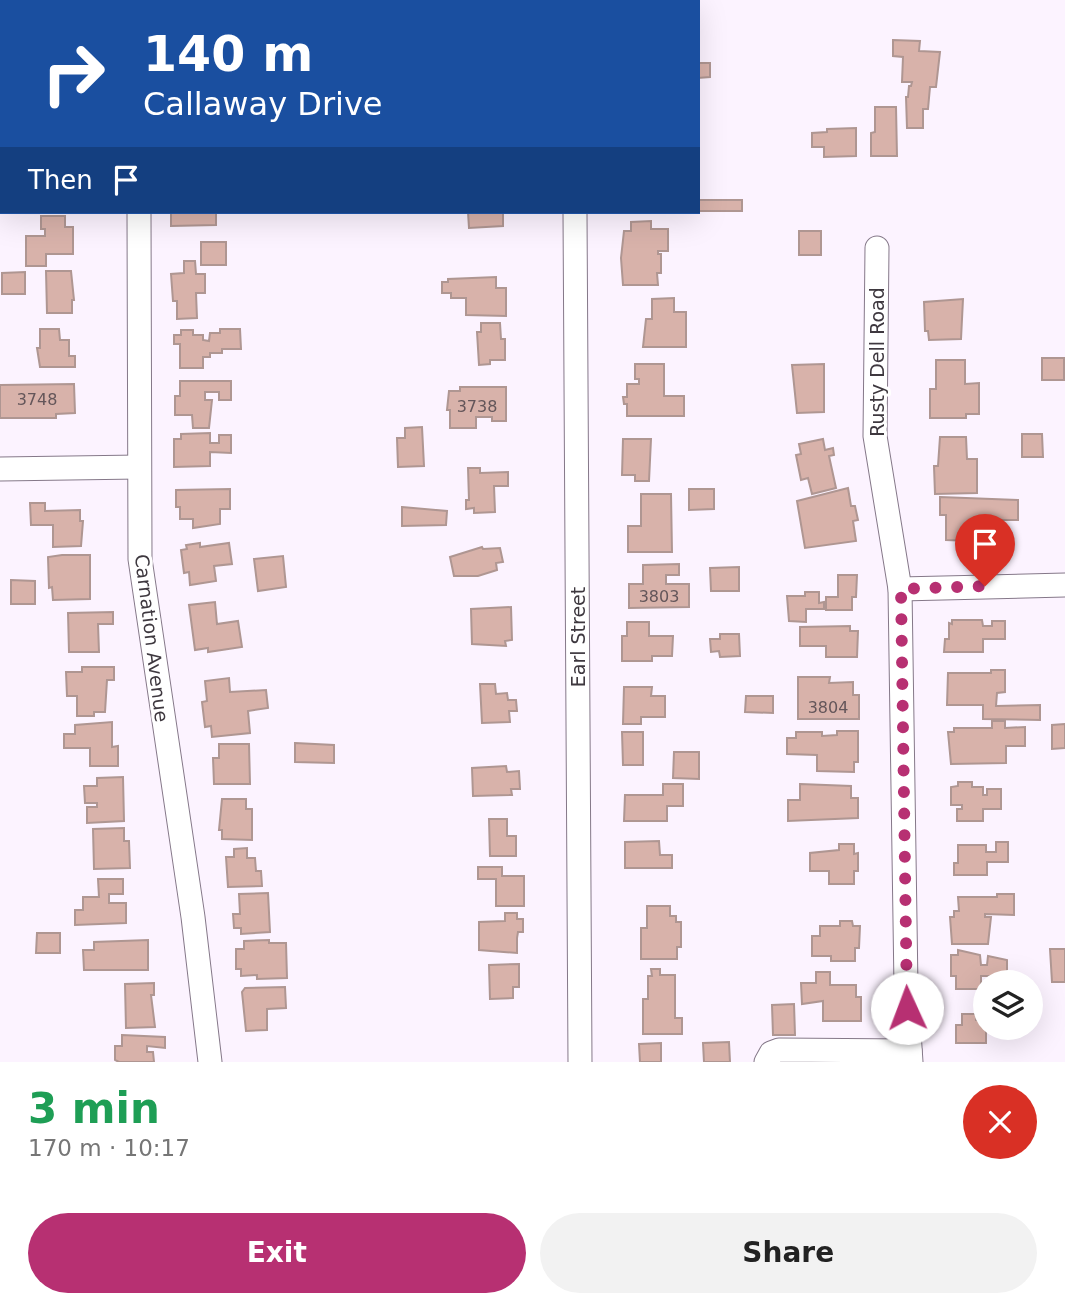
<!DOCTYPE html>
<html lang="en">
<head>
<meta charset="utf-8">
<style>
	body { margin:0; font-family:"DejaVu Sans",sans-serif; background:#f2f2f2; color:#222; height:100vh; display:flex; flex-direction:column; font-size:26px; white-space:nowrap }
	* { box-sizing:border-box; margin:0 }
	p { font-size:23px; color:#767676 }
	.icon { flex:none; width:38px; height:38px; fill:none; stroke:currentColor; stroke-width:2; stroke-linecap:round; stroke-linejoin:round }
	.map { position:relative; height:1062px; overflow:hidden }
	.details { display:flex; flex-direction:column; background:#fff; flex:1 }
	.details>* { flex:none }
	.top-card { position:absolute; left:0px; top:0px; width:700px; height:214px; box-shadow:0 7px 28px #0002; background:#1a4fa0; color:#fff; overflow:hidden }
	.fabs { position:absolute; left:973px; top:970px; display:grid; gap:14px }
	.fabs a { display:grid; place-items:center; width:70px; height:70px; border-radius:50%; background:#fff; box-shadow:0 7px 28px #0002; font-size:35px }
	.pin { position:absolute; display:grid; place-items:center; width:60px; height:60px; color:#fff; margin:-72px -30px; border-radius:50% 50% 50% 0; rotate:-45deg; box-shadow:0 0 7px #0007 }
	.pin .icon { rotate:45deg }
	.me { position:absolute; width:77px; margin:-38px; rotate:358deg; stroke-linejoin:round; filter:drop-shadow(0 0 5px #0008) }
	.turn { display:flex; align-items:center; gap:24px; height:147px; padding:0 28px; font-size:32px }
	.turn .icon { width:91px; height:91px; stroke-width:2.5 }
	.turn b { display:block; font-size:49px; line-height:60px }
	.then { display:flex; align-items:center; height:66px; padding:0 28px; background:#0003; gap:14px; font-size:26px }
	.round { display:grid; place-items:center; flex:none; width:74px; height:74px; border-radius:37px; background:#f2f2f2 }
	.overview { display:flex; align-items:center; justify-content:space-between; height:119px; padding:0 28px }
	h1 { font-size:42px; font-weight:800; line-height:52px; color:#1e9e55 }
	.action { display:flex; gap:14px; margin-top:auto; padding:14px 28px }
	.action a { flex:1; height:80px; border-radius:42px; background:#b73072; color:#fff; font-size:28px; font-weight:800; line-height:80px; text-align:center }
	.action a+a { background:#f2f2f2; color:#222 }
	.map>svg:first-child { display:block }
	.building { fill:#d8b2aa; stroke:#af9692; stroke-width:2 }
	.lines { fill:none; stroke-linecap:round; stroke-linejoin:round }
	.minor-casing { stroke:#857889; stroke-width:25 }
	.minor { stroke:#fff; stroke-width:23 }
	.route { stroke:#b73072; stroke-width:12; stroke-dasharray:0 21.6 }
	.labels { text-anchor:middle; stroke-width:6; stroke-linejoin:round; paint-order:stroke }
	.number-label { font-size:16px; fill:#64565a }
	.street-label { font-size:19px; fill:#3e383f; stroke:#fff }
</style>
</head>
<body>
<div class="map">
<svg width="1065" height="1062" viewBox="0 0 1065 1062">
	<rect width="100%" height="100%" fill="#fcf3ff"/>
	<g class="building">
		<path d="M893 40 920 41 919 51 940 52 936 87H930L928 109H923V128H907L906 97H908L909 86H911L912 82H902L903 57 893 56Z"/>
		<path d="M698 63H710V77L698 78Z"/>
		<path d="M875 107H896L897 156H871V133L875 132Z"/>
		<path d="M856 128V156L824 157V147H812V133L827 132V129Z"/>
		<rect x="698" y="200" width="44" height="11"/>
		<path d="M171 212H216V225L171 226Z"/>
		<path d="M468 212H503V226L469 228Z"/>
		<path d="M41 216H65V227H73V254H46V266H26V236H45V229H41Z"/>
		<path d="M651 221V229H668V251H658V254H661V273H657L658 285H623L621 258 624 231H631V222Z"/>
		<rect x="799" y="231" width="22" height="24"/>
		<rect x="201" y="242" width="25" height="23"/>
		<path d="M184 261H195L196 274H205V293H196L197 318 177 319V301H173L171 274 184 273Z"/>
		<path d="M46 271H71L74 300H72V313H47Z"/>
		<path d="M25 272V294H2V273Z"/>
		<path d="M496 277V288H506V316L466 315V298H451V293H442V282H448V279Z"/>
		<path d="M674 298V312H686V347H643L646 319H652V299Z"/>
		<path d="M963 299 961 339 929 340 928 331H925L924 302Z"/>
		<path d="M481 323H500L501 339H505V360H490V364L479 365 477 332H481Z"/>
		<path d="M40 329H59L60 340H69V356H75V367H40L37 348H40Z"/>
		<path d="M220 329H240L241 349H222V353H210V357H203V368H180V344H174V335H181V330H193V335H203V340L209 341 210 333H220Z"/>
		<rect x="1042" y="358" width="22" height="22"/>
		<path d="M936 360H965V384L979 383V414H966V418H930V389H936Z"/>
		<path d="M635 364H664V396H684V416H627V404H624L623 397H627V384H639V379H635Z"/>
		<path d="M824 364V412L797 413 792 365Z"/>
		<path d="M180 381H231V400H219V392H205V400H212L209 428H193L192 415H175V396H180Z"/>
		<path d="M74 384 75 413 56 414V418H0V385Z"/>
		<path d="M460 387H506V421H492V417H476V428H450V410H447L449 391H460Z"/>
		<path d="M422 427 424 466 398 467 397 438H405V428Z"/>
		<path d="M210 433V443H219V435H231V453L210 452V466L174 467V439H181V434Z"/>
		<path d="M1022 434H1042L1043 457H1022Z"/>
		<path d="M940 437H966L967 459H977V493L935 494 934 466H938Z"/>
		<path d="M623 439H651L649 481H635V475H622Z"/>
		<path d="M823 439 825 450 833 448 834 455 829 456 836 488 812 494 808 478 801 480 796 455 801 454 799 444Z"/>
		<path d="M468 468H480V473L508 472V486H494L495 512 474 513V508L466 509V500H469Z"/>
		<path d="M848 488 851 506H855L858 520 853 521 856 541 805 548 797 501Z"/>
		<path d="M230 489V509H220V524L193 528V519H180V507H176V490Z"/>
		<path d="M689 489H714V509L689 510Z"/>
		<path d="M641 494H671L672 552H628V526H641Z"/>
		<path d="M940 497 1018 500V520H1000V533H972V541L946 540V515H940Z"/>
		<path d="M30 503H45V511L80 510V521H83L81 546 53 547V525H31Z"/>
		<path d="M402 507 447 511 446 525 402 526Z"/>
		<path d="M200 543V547L229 543 232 564 214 566 216 581 190 585 189 572 184 573 181 550 187 549 186 545Z"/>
		<path d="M482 547 483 549 500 548 503 562 496 563 497 570 478 576H454L450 557Z"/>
		<path d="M62 555H90V599L53 600 52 587 49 588 48 557Z"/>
		<path d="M283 556 286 587 258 591 254 559Z"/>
		<path d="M679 564V575H666V584H689V607L629 608V584H643V565Z"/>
		<path d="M739 567V591H711L710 568Z"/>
		<path d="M838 575H857L856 597H852V610H826V597H838Z"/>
		<path d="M11 580 35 581V604H11Z"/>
		<path d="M805 592H819V603L824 602V609H806V622L789 621 787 596H805Z"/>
		<path d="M215 602 217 624 238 621 242 647 208 652V648L195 650 189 605Z"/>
		<path d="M511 607 512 640 505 641 506 646 472 644 471 609Z"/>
		<path d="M113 612V624H98L99 652H69L68 613Z"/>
		<path d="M952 620H982L983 626H992V621H1005V639H983V652H944L945 639H949V623L952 624Z"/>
		<path d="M627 622H649V636H673L672 656H652V661H622V636H627Z"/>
		<path d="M850 626V631H858L857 657H826V646H800V627Z"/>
		<path d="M720 634H739L740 656 720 657 719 651 711 652 710 639H720Z"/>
		<path d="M82 667H114V680H107L105 712H94V716H77V696H67L66 672H82Z"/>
		<path d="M991 670H1005V692L997 693 996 706 1040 705V720L983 719V705H947L948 673H991Z"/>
		<path d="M798 677H830L829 683 853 682V695H859V719H798Z"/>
		<path d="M229 678 230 692 266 690 268 708 248 711 250 733 212 737 211 726 205 727 202 702 207 701 205 681Z"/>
		<path d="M480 684H495L496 694 507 693 508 700H516L517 711H509L510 722 482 723Z"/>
		<path d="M624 687H652L651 696H665V717H641V724H623Z"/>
		<path d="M746 696H773V713L745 712Z"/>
		<path d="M992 721H1005V728L1025 727V746H1006V763L951 764 948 732H954V728H992Z"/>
		<path d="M112 722V747L118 746V766H90V748H64V734H75V725Z"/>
		<path d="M1065 724V748L1052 749V725Z"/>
		<path d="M837 731H858V762H854V772L817 771V755L787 754V738H796V732H822V736L837 735Z"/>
		<path d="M622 732H643V765H623Z"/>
		<path d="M295 743 334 745V763L295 762Z"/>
		<path d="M219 744H249L250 784H214L213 758H219Z"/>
		<path d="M674 752H699V779L673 778Z"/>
		<path d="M506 766 507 772 519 771 520 789H511L512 795 473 796 472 768Z"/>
		<path d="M123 777 124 821 87 823V807H97V803H85L84 786H97V778Z"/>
		<path d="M958 782H972V787H983V795H987V789H1001V809H983V821H957V809H962V805H951V787L958 786Z"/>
		<path d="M663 784H683V806H667V821H624L625 795H663Z"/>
		<path d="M800 784 851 786V798H858V818L788 821V800H800Z"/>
		<path d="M222 799H246V809H252V840L222 839V830H219Z"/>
		<path d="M489 819H507V836H516V856H490Z"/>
		<path d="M124 828V841H129L130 868 94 869 93 829Z"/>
		<path d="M659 841 660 855H672V868H625V842Z"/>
		<path d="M996 842H1008V862H987V875H954V863H958V845H986V852H996Z"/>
		<path d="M839 844H854V854L858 853V871H854V884H829V871H810V853L839 850Z"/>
		<path d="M247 848V858H255L256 871H261L262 886 228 887 226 857H234V849Z"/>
		<path d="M478 867H502V876H524V906H496V879H478Z"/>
		<path d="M98 879H123V894H109V903H126V923L75 925V910H83V897H99Z"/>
		<path d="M268 893 270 932 241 934V928H234L233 914H240L239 894Z"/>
		<path d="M997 894H1014V915L985 914V917H991L988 944H952L950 917H954V911H959L958 897H997Z"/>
		<path d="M647 906H670V916H676V922H681V947H677V959H641V928H647Z"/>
		<path d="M505 913H517V919H523V932H518L517 938V953L479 950V922L505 921Z"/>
		<path d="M840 921H852L853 926H860L859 948H855V961H831V956H812V936H820V926H840Z"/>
		<path d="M37 933H60V953H36Z"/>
		<path d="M148 940V970H84L83 950H94V942Z"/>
		<path d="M269 940V943H286L287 978 257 979V975L241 976V969H236V949H244V941Z"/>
		<path d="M1050 949H1065V982H1052Z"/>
		<path d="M958 950 980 955 981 965H987L988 956 1007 960V976H981V989H956V976H951V955H958Z"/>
		<path d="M519 964V987H513V998L490 999 489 965Z"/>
		<path d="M651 969H660V975H675V1018H682V1034H643V999H648V976H652Z"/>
		<path d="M816 972H830V985H856V997H861V1021H823V1001L802 1004 801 983H816Z"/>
		<path d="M154 983V995H151L155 1027 126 1028 125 984Z"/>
		<path d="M285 987 286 1008 267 1009V1030L246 1031 242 992 245 988Z"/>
		<path d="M794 1004 795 1035H773L772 1005Z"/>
		<path d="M962 1014H976V1020H985V1027H1009V1030H986V1043H956V1025H962Z"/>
		<path d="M122 1035 165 1037V1048L147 1046V1052H153L154 1062H119L115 1060V1046H122Z"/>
		<path d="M729 1042 730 1062H704L703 1043Z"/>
		<path d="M661 1043V1062H640L639 1044Z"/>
	</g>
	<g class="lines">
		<g class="minor-casing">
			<g id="minor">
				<path d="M139 2V0"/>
				<path d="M575 2V0"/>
				<path d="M139 212 140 559 193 917 210 1062"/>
				<path d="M575 212 580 1062"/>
				<path d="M877 248 875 436 900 589 906 987 911 1062"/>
				<path d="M0 469 139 467"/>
				<path d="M900 589 1065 585"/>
				<path d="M766 1062 771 1053 779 1050 910 1051"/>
			</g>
		</g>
		<use href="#minor" class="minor"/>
	</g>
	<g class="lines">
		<path class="route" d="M907 1008 901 589 985 586"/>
	</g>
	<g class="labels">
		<g class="number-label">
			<text x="37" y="405">3748</text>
			<text x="477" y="412">3738</text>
			<text x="659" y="602">3803</text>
			<text x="828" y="713">3804</text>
		</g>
		<g class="street-label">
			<text transform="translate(877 362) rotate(-90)" y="7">Rusty Dell Road</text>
			<text transform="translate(578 637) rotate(-90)" y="7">Earl Street</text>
			<text transform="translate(152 638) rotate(83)" y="7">Carnation Avenue</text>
		</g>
	</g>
</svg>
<div class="fabs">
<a><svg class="icon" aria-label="layers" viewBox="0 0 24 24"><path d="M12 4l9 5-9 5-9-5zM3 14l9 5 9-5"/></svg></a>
</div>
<div class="pin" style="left:985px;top:586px;background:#d93025"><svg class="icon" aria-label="arrive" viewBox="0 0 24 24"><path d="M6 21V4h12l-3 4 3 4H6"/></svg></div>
<svg class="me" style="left:907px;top:1008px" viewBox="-20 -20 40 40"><circle r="19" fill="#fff"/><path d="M0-13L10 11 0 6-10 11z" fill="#b73072"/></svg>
<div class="top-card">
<div class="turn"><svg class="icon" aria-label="right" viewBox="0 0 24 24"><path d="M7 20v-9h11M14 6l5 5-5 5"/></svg><div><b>140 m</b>Callaway Drive</div></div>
<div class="then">Then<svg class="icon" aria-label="arrive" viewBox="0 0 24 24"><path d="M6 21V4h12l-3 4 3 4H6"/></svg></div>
</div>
</div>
<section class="details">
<div class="overview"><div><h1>3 min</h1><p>170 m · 10:17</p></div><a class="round" style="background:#d93025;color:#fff"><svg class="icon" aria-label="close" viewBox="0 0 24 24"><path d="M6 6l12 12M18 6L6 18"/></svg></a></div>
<div class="action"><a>Exit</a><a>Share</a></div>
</section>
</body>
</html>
